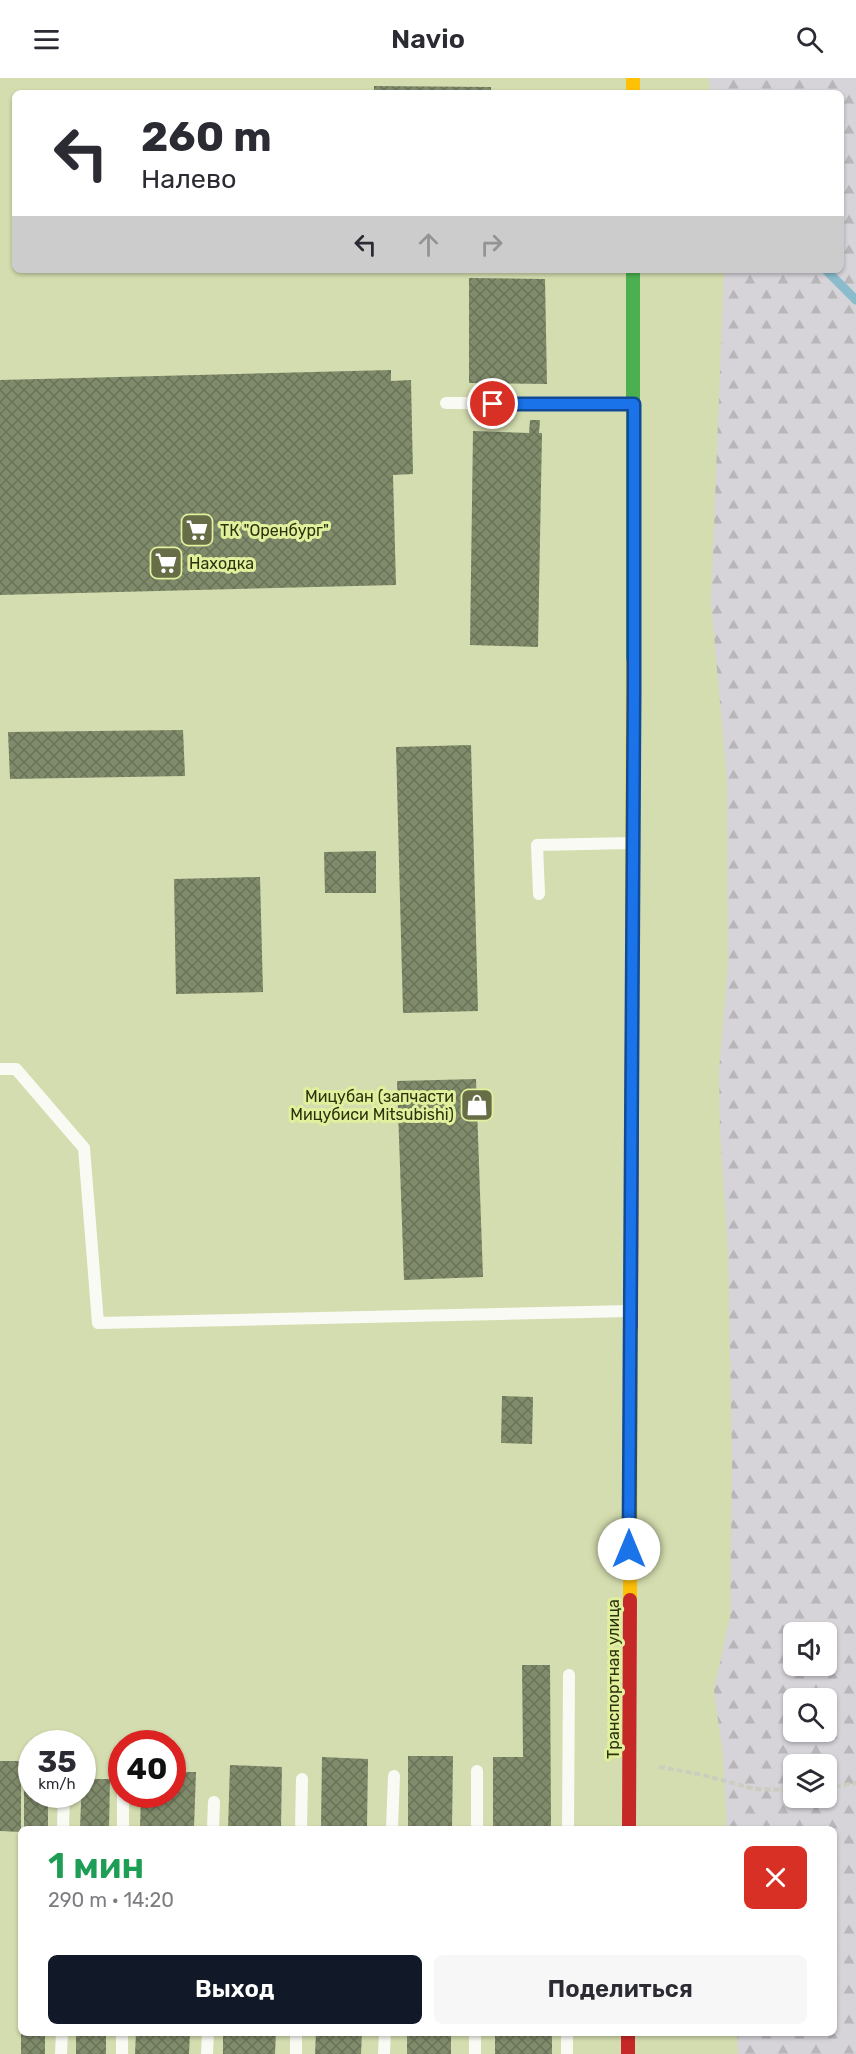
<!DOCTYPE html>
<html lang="ru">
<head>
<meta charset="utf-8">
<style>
	body { margin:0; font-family:Rubik,sans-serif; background:#f7f7f7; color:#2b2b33; height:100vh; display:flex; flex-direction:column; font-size:22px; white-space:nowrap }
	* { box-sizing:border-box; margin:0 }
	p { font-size:20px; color:#7c7c81 }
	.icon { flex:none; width:33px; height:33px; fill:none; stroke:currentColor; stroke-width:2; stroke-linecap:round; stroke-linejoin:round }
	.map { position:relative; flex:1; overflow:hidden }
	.drawer { position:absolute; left:18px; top:1748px; width:819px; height:210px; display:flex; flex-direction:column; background:#fff; border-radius:9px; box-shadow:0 2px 4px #0004 }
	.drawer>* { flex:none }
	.guide { position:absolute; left:12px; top:12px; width:832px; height:183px; border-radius:9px; box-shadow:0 2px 4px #0004; background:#fff; color:#2b2b33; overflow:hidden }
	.buttons { position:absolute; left:783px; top:1544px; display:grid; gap:12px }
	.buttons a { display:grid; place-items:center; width:54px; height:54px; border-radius:9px; background:#fff; box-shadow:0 2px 4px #0004; font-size:30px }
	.speed { position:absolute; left:18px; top:1652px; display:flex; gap:12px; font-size:30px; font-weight:700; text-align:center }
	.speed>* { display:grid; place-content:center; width:78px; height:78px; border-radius:50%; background:#fff; box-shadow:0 2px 4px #0004; line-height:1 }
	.speed small { font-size:15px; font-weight:400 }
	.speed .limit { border:9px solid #d22; background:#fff; color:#111 }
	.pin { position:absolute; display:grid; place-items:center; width:51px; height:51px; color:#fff; margin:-26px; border:3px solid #fff; border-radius:50%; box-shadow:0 2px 6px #0007 }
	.me { position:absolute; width:66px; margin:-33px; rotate:0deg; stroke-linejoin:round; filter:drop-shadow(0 0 4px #0008) }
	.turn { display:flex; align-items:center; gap:21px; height:126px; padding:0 30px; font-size:27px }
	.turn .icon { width:78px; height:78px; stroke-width:2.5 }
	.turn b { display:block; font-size:42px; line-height:51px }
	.lanes { display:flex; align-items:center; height:57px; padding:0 30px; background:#0003; justify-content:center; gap:30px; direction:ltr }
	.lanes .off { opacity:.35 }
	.round { display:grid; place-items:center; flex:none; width:63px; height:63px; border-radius:9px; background:#f7f7f7 }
	.overview { display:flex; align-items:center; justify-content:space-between; height:102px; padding:0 30px }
	h1 { font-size:36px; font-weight:600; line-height:45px; color:#1e9e55 }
	.action { display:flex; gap:12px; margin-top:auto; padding:12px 30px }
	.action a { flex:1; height:69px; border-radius:9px; background:#111827; color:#fff; font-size:24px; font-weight:600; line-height:69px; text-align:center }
	.action a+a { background:#f7f7f7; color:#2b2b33 }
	header { display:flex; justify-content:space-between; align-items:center; height:78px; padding:0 30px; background:#fff; font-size:27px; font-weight:600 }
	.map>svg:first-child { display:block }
	.forest { fill:url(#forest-firs); fill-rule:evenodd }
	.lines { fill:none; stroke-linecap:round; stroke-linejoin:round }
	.stream { stroke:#8bbccc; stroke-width:9 }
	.building { fill:url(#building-cross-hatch) }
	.path { stroke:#cbcebf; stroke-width:4; stroke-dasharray:6 3; stroke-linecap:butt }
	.lane { stroke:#f9faf3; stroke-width:12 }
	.fast { stroke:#4caf50; stroke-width:14 }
	.slow { stroke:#ffc107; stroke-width:14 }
	.jam { stroke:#c62828; stroke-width:14 }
	.route-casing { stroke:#114b97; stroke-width:15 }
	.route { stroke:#1a73e8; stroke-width:10 }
	.labels { text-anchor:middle; stroke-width:6; stroke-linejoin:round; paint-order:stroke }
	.poi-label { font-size:16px; fill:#2c310e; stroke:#e0f09c; text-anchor:start }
	.street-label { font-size:16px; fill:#2c310e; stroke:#e0f09c }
</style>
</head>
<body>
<header><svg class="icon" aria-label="menu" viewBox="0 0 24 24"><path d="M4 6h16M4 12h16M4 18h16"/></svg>Navio<svg class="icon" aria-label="search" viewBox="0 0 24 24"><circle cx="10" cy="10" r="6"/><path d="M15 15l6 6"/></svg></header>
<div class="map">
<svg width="856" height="1976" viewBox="0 0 856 1976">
	<defs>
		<pattern id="forest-firs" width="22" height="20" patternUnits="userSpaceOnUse" patternTransform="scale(1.5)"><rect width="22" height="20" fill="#d6d3d9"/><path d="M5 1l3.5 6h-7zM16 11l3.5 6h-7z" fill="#b8b6b9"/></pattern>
		<pattern id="building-cross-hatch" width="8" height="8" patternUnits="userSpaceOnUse" patternTransform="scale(1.5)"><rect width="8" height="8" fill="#808b6c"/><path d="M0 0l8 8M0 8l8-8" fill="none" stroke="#697257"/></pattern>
	</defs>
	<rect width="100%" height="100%" fill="#d4ddaf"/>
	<path class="forest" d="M708 0H856V1976H738L737 1955 834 1954V1750H727L723 1678 714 1612 730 1539 732 1382 728 1173 720 1053 719 993 728 887 727 703 711 524 724 192H842V15H711ZM794 1554H826V1587H794ZM794 1620H826V1653H794ZM794 1686H826V1719H794Z"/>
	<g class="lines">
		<path class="stream" d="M826 192 856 222"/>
	</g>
	<g class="building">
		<path d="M374 8 491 9V15H374Z"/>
		<path d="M469 200 545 201 547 306 469 305Z"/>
		<path d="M391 292V303L411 302 413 396 393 397 396 507 0 517V302Z"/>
		<path d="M530 342H540L539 355H542L538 569 470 567 473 353 529 355Z"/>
		<path d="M183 652 185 698 10 701 8 654Z"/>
		<path d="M471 667 478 933 403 935 396 669Z"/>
		<path d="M376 773V815H325L324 774Z"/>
		<path d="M260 799 263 914 176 916 174 801Z"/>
		<path d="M476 1001 483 1199 404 1202 397 1003Z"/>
		<path d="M502 1318 533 1319 532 1366 501 1365Z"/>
		<path d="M522 1587H550L551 1750H493V1679H523Z"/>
		<path d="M408 1678H453L452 1750H408Z"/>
		<path d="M322 1679 368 1681 367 1750H321Z"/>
		<path d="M0 1683H21V1754L0 1753Z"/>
		<path d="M230 1687 282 1689 281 1750H228Z"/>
		<path d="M24 1691H32V1716H48V1750H24Z"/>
		<path d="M172 1694H196L194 1750H140L141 1716H172Z"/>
		<path d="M82 1701H110L109 1750H80Z"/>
		<rect x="21" y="1954" width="24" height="22"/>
		<rect x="76" y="1954" width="30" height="22"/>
		<path d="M136 1954H190L189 1976H135Z"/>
		<path d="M223 1954H276L275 1976H223Z"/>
		<path d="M316 1954H362L361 1976H315Z"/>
		<rect x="407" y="1954" width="44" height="22"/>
		<rect x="495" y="1954" width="57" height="22"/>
	</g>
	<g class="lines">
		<g class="path">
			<path d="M659 1689 699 1696 755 1711 794 1712"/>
			<path d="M826 1710 856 1705"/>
		</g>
		<g class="lane">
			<path d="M446 325 632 326"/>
			<path d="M539 816 537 767 632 765"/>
			<path d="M0 991H16L84 1070 98 1245 630 1233"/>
			<path d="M63 1750 64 1716"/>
			<path d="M123 1750V1716"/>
			<path d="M213 1750 214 1724"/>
			<path d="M301 1750 302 1701"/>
			<path d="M392 1750 394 1698"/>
			<path d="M477 1750V1693"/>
			<path d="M568 1750 569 1597"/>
			<path d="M61 1976 62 1954"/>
			<path d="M122 1976V1954"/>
			<path d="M207 1976 208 1954"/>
			<path d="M296 1976V1954"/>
			<path d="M384 1976 385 1954"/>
			<path d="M475 1976V1954"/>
			<path d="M567 1976V1954"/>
		</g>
		<path class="fast" d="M633 584V192"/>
		<g class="slow">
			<path d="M633 0V15"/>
			<path d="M632 961 633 584"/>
			<path d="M630 1522 631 1248"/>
		</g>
		<g class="jam">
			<path d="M631 1248 632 961"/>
			<path d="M629 1750 630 1522"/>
			<path d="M628 1954V1976"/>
		</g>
	</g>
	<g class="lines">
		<g class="route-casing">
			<path id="route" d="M493 326H634V613L629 1471"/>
		</g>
		<use href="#route" class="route"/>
	</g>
	<defs>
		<g id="supermarket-square" transform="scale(1.725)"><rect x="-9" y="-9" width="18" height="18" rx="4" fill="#676d46" stroke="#e0f09c"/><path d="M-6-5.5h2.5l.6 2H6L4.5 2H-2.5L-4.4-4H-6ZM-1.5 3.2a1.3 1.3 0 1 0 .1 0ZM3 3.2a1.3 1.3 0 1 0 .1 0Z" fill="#fff"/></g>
		<g id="shop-square" transform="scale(1.725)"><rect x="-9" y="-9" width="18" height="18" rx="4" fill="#676d46" stroke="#e0f09c"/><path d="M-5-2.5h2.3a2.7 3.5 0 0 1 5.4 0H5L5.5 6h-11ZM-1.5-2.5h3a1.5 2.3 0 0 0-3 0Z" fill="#fff"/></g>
	</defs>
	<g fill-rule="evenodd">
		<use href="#supermarket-square" x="197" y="452"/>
		<use href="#supermarket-square" x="166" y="485"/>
		<use href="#shop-square" x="477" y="1027"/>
	</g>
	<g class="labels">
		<g class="poi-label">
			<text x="220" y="458">ТК "Оренбург"</text>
			<text x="189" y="491">Находка</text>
			<text x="454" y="1024" text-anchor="end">Мицубан (запчасти<tspan x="454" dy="18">Мицубиси Mitsubishi)</tspan></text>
		</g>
		<g class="street-label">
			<text transform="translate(613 1601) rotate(-90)" y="6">Транспортная улица</text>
		</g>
	</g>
</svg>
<div class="buttons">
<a><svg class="icon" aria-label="sound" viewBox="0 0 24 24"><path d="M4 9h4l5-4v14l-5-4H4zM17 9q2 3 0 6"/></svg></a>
<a><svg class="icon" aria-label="search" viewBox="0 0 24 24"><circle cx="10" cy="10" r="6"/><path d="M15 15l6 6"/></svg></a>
<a><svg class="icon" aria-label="layers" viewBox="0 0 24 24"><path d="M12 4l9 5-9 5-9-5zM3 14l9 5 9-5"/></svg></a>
</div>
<div class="speed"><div>35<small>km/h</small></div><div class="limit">40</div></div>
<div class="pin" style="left:493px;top:326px;background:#d93025"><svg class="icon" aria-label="arrive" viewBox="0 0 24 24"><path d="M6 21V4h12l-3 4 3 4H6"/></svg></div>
<svg class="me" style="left:629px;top:1471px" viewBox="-20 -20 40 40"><circle r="19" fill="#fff"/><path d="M0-13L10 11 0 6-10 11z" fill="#1a73e8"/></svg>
<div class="guide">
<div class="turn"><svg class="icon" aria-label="left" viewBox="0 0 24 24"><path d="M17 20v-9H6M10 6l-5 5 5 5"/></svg><div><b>260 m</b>Налево</div></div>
<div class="lanes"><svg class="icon" aria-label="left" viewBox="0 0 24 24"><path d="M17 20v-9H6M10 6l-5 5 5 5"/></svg><svg class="icon off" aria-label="ahead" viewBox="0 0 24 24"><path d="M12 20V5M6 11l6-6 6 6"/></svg><svg class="icon off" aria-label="right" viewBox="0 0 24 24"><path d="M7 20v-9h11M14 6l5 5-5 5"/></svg></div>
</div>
<section class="drawer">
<div class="overview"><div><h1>1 мин</h1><p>290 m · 14:20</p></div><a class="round" style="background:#d93025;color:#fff"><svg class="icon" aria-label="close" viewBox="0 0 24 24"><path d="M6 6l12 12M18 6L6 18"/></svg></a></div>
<div class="action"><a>Выход</a><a>Поделиться</a></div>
</section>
</div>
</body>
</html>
